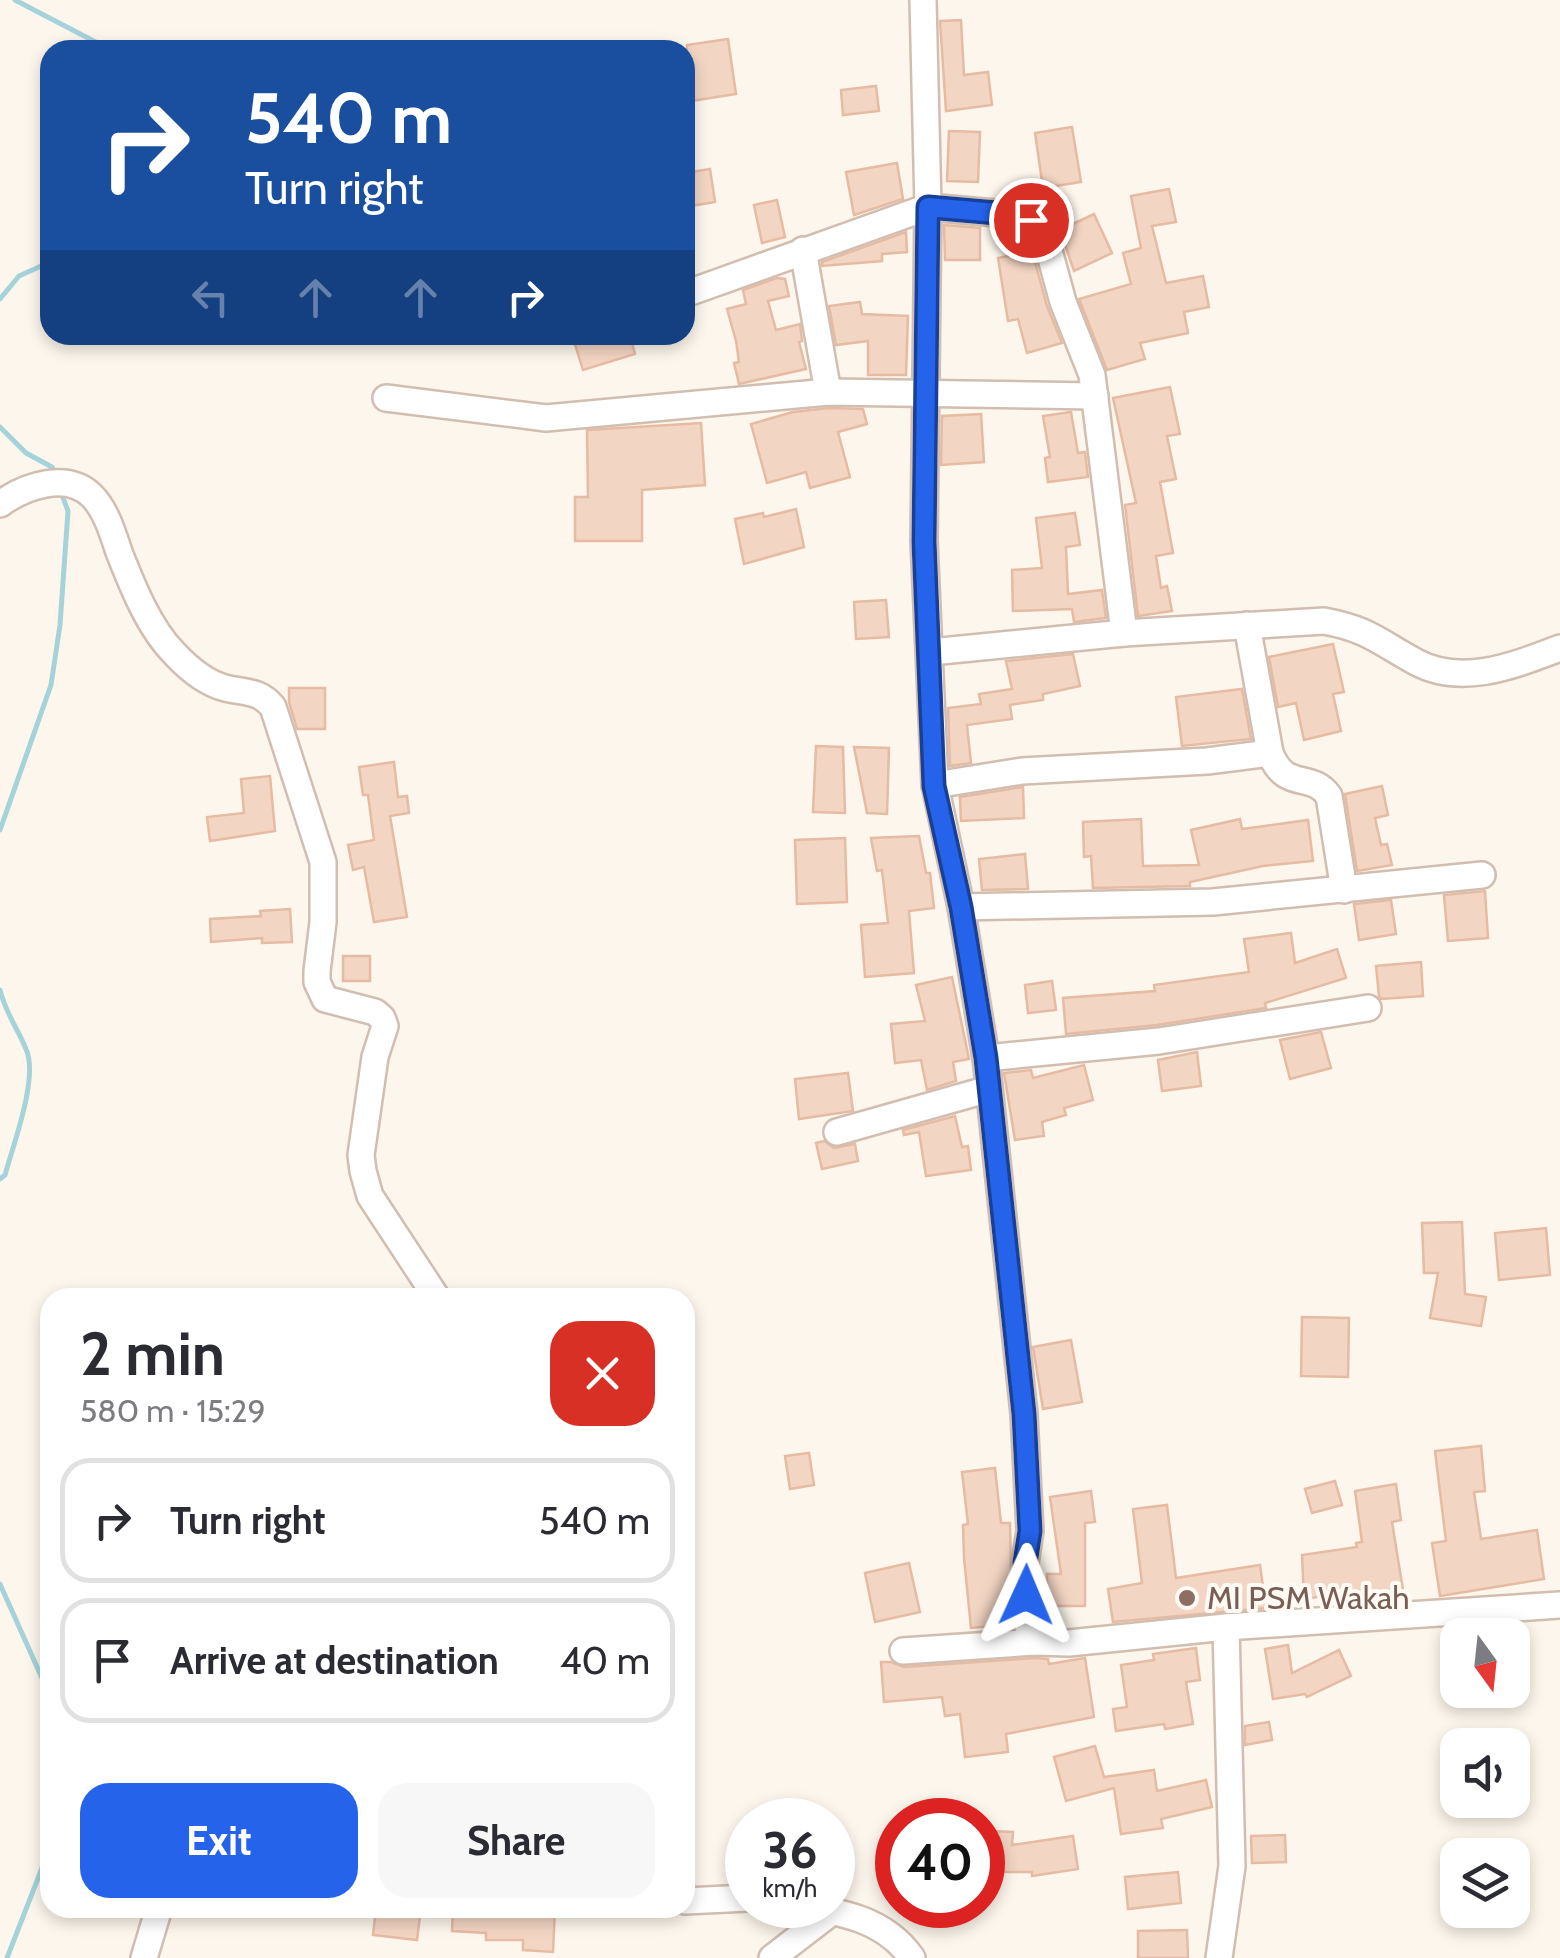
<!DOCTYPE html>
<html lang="en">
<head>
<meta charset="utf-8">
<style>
	body { margin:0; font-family:Cabin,sans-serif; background:#f7f7f7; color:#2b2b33; height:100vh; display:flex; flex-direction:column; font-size:38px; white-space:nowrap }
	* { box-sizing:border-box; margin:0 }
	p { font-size:32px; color:#7c7c81 }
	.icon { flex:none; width:55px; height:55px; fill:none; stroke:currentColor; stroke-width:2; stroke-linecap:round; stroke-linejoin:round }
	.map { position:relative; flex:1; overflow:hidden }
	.details { position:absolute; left:40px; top:1288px; width:655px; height:630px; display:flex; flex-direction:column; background:#fff; border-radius:30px; box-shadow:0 5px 15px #0003 }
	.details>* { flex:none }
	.top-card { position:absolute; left:40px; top:40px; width:655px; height:305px; border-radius:30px; box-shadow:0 5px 15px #0003; background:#1a4fa0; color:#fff; overflow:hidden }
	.needle { width:65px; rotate:165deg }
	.tools { position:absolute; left:1440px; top:1618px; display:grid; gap:20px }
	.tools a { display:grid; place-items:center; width:90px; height:90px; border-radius:20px; background:#fff; box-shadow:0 5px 15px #0003; font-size:50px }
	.speed { position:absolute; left:725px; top:1798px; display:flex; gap:20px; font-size:50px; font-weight:700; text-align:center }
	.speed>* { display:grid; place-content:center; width:130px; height:130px; border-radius:50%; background:#fff; box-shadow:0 5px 15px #0003; line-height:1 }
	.speed small { font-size:25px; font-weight:400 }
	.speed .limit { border:15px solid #d22; background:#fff; color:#111 }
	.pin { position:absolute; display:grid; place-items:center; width:85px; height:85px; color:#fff; margin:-42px; border:5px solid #fff; border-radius:50%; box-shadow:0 2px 10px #0007 }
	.me { position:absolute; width:110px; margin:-55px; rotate:1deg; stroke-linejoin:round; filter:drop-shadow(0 0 8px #0008) }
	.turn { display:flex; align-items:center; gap:35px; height:210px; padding:0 40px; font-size:45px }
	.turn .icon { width:130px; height:130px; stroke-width:2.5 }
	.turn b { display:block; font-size:70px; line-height:85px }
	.lanes { display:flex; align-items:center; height:95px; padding:0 40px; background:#0003; justify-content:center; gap:50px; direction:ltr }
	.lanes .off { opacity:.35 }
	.round { display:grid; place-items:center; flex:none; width:105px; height:105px; border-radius:30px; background:#f7f7f7 }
	.overview { display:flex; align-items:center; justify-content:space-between; height:170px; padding:0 40px }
	h1 { font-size:60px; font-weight:700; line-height:75px }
	.primary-button { display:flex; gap:20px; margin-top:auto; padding:20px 40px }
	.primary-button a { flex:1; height:115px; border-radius:30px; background:#2563eb; color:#fff; font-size:40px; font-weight:700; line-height:115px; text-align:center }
	.primary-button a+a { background:#f7f7f7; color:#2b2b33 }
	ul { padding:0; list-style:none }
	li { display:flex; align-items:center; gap:30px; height:125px; margin:0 20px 15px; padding:0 20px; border:5px solid #e1e1e2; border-radius:30px }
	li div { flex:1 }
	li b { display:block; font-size:38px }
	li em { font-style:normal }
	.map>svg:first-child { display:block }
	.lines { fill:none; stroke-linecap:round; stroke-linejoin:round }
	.stream { stroke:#a5d3da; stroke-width:5 }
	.building { fill:#f3d5c3; stroke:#e6bba3; stroke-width:2.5 }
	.minor-casing { stroke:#d1beb0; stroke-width:30 }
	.minor { stroke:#fff; stroke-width:25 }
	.route-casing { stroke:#184099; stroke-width:25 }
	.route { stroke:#2563eb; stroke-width:18 }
	.education-dot { fill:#8d6e63; stroke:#fffaf3; stroke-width:4 }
	.labels { text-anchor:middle; stroke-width:8; stroke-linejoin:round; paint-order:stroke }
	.education-label { font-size:32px; fill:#785e54; stroke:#fffaf3; text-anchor:start }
</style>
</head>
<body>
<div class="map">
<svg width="1560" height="1958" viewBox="0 0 1560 1958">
	<rect width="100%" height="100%" fill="#fdf6ec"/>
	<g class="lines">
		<g class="stream">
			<path d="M15 0 111 50"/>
			<path d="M0 299 19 276 50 262"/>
			<path d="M0 427 26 453 52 467 56 477"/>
			<path d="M0 830 51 685 60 625 68 511 61 492"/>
			<path d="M0 990C6 1014 17 1027 26 1049 39 1077 13 1145 5 1175L0 1179"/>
			<path d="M0 1584 50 1696"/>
			<path d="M7 1958 42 1868 50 1821"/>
		</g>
	</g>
	<g class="building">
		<path d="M961 20 964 75 988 72 992 105 946 111 940 21Z"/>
		<path d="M728 39 736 94 685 102 687 45Z"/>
		<path d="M876 86 879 111 843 115 841 90Z"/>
		<path d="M1072 127 1081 182 1043 188 1035 133Z"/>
		<path d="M949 131 980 132 978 182 947 181Z"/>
		<path d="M897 163 903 199 854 215 846 172Z"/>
		<path d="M710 169 715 202 685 207V173Z"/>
		<path d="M1169 189 1176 222 1152 226 1166 283 1203 276 1209 307 1184 312 1188 333 1140 343 1145 359 1107 370 1079 299 1131 284 1123 253 1141 248 1131 196Z"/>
		<path d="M777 200 785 237 762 243 754 205Z"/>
		<path d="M1094 214 1112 253 1074 271 1060 230Z"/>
		<path d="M944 225 980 228V260H945Z"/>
		<path d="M906 232 907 252 882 254V261L822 266V262Z"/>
		<path d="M1032 251 1047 306 1062 343 1027 353 1018 319 1008 321 998 258Z"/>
		<path d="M777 278 785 279 789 296 768 301 776 330 800 324 802 341 799 342 806 369 739 384 734 363 739 362 736 341 727 309 746 304 743 290Z"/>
		<path d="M860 302 862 314 908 316 906 375H868V341L836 345 829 306Z"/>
		<path d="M572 335H630L635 354 583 370Z"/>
		<path d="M1170 387 1180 434 1167 436 1176 479 1160 482 1173 553 1156 556 1161 588 1167 586 1172 611 1138 616 1125 505 1136 503 1113 398Z"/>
		<path d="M829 408 863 409 867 424 838 432 850 477 810 488 806 472 767 483 751 424 793 412Z"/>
		<path d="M1071 412 1078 453 1085 452 1088 477 1048 482 1045 458 1050 457 1043 416Z"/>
		<path d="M981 414 984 462 941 465 942 416Z"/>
		<path d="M701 423 705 485 642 490V541H575V497H588L587 430Z"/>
		<path d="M796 509 804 547 744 564 735 519 763 513 764 517Z"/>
		<path d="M1075 513 1080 545 1066 547 1068 594 1102 590 1106 618 1074 622 1072 609 1013 611 1012 570 1042 568 1036 518Z"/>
		<path d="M886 600 889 637 856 639 854 602Z"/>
		<path d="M1333 644 1344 692 1333 694 1341 731 1304 740 1296 703 1278 707 1269 657Z"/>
		<path d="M1073 654 1080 686 1043 694V700L1010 705 1012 719 967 725 971 763 950 766 948 708 981 704 979 694 1012 689 1006 661Z"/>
		<path d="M289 688H325V729H297L289 702Z"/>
		<path d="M1242 689 1251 739 1182 746 1176 697Z"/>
		<path d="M816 746 843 747 845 813 813 812Z"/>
		<path d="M854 747 889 748 887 814 867 813Z"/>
		<path d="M394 762 398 797 407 796 409 813 390 816 407 917 374 922 364 867 353 870 348 845 374 840 368 795H363L359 767Z"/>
		<path d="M270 776 275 831 210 841 207 817 244 813 241 779Z"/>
		<path d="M1382 786 1388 815 1375 818 1381 845 1387 844 1392 865 1357 871 1345 794Z"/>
		<path d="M1023 787 1024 818 961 821 960 797Z"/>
		<path d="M1141 819 1143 866 1199 865 1191 830 1240 819 1242 829 1308 820 1313 861 1263 866 1190 882V886L1093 888 1091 856 1084 857 1083 822Z"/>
		<path d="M919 836 926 873H930L934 908 909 911 914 973 865 977 861 925 888 923 882 870 877 871 871 838Z"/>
		<path d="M845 838 847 902 797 904 795 840Z"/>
		<path d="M1025 854 1028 889 982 890 979 859Z"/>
		<path d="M1485 891 1488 938 1448 941 1444 895Z"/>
		<path d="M1391 900 1396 934 1359 940 1354 904Z"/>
		<path d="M290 909 292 942 262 943V938L211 942 210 919 261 916 260 911Z"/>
		<path d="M1291 933 1295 963 1337 949 1346 978 1265 1003 1266 1008 1157 1025 1066 1034 1063 998 1155 991 1154 985 1249 972 1244 939Z"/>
		<rect x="343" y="956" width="27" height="25"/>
		<path d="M1421 962 1423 996 1381 999 1379 996 1376 966Z"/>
		<path d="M952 977 969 1059 953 1062 956 1081 927 1090 921 1060 895 1063 891 1024 925 1021 916 985Z"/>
		<path d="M1052 981 1056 1010 1028 1013 1025 985Z"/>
		<path d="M1321 1032 1331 1068 1290 1079 1280 1040Z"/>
		<path d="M1197 1052 1201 1086 1162 1091 1158 1060Z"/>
		<path d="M1084 1065 1093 1100 1064 1108 1066 1115 1042 1122 1044 1136 1015 1140 1004 1073 1031 1070 1033 1078Z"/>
		<path d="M848 1073 853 1111 799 1119 795 1079Z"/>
		<path d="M955 1116 962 1147 968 1146 971 1170 926 1176 919 1132 904 1135 903 1130Z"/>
		<path d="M824 1141 834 1148 855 1144 858 1161 822 1169 816 1143Z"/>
		<path d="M1462 1222 1465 1294 1486 1297 1481 1326 1430 1318 1438 1273H1424L1422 1223Z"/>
		<path d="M1546 1228 1550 1275 1499 1280 1495 1233Z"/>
		<path d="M1302 1317 1349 1318 1348 1377 1301 1376Z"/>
		<path d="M1071 1340 1082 1402 1043 1409 1033 1347Z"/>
		<path d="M1481 1446 1485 1491 1474 1492 1481 1539 1537 1530 1544 1579 1440 1596 1432 1543 1446 1541 1435 1451Z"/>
		<path d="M809 1453 814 1485 790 1489 785 1456Z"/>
		<path d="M995 1468 1001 1523H1010L1012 1624 971 1628 964 1558 963 1525 968 1524 962 1472Z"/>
		<path d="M1335 1481 1342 1505 1312 1513 1305 1489Z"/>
		<path d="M1396 1484 1401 1520 1392 1522 1404 1596 1365 1602 1363 1590 1304 1599 1302 1555 1357 1547 1356 1543 1362 1542 1355 1491Z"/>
		<path d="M1091 1491 1095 1522 1085 1523V1606H1047V1574H1061L1050 1497Z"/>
		<path d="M1167 1505 1176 1578 1260 1565 1266 1608 1113 1622 1108 1589 1142 1583 1133 1509Z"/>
		<path d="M909 1563 920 1612 875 1622 865 1573Z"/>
		<path d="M1288 1645 1292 1673 1339 1650 1351 1676 1307 1697 1305 1694 1273 1699 1265 1649Z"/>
		<path d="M1196 1648 1200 1680 1186 1682 1193 1724 1165 1729 1164 1724 1116 1731 1113 1709 1127 1707 1121 1665 1154 1660 1153 1654Z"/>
		<path d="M1035 1658 1048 1659 1049 1664 1085 1658 1094 1717 1006 1734 1008 1752 965 1757 960 1714 945 1716 942 1697 884 1702 881 1662H891L904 1667Z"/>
		<path d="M1269 1722 1272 1740 1245 1745V1726Z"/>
		<path d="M1095 1746 1104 1777 1154 1770 1157 1791 1206 1780 1212 1807 1161 1819 1163 1828 1121 1834 1114 1788 1066 1801 1054 1757Z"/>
		<path d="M989 1831 1013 1832 1012 1845 1073 1836 1078 1869 1032 1876V1872H988Z"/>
		<path d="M1285 1835 1286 1862 1252 1863 1251 1836Z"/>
		<path d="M1178 1872 1181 1903 1128 1909 1125 1877Z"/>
		<path d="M376 1908H421L417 1940 373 1935Z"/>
		<path d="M453 1908H555L553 1952 523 1950V1940H486V1933L452 1931Z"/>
		<path d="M1187 1930 1188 1958H1138V1931Z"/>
	</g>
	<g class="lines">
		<g class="minor-casing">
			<g id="minor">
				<path d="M923 0 928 207 924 541 935 785 961 907 986 1058 1024 1414 1030 1531 1025 1563 1028 1628 1035 1642 1069 1643 1226 1627 1560 1605"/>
				<path d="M803 250 828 392"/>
				<path d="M685 294 928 207 1007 214 1031 220 1045 236 1063 302 1092 375 1124 633"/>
				<path d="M386 398 546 418 828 392 1095 396"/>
				<path d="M0 504C25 486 67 471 92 496 106 510 113 534 119 552 132 585 149 628 174 653 187 667 206 683 225 688 245 693 259 690 273 707L323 862V922L317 971V982L325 999 375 1012 382 1018 385 1026 375 1057 361 1155 363 1171 370 1196 437 1298"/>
				<path d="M1247 625 1270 753C1286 793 1310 770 1329 796L1344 890"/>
				<path d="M931 652 1124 633 1324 621C1368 629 1379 642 1416 662 1462 687 1515 665 1560 648"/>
				<path d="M935 785 1022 771 1207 761 1270 753"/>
				<path d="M961 907 1213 902 1482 875"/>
				<path d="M986 1058 1159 1041 1368 1008"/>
				<path d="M837 1132 989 1089"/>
				<path d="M903 1651 1035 1642"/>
				<path d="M685 1901 748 1898"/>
				<path d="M794 1905C840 1912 884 1918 912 1958"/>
				<path d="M144 1958 159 1908"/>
				<path d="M772 1958 833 1911"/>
				<path d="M1219 1958 1232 1866 1226 1627"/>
			</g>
		</g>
		<use href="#minor" class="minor"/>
	</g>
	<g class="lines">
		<g class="route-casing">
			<path id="route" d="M1026 1595 1025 1563 1030 1531 1024 1414 986 1058 961 907 934 786 924 542 928 207 1008 214 1031 220"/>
		</g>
		<use href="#route" class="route"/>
	</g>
	<circle class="education-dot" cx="1187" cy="1598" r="10"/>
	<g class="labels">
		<g class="education-label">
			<text x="1207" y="1609">MI PSM Wakah</text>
		</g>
	</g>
</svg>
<div class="tools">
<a><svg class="needle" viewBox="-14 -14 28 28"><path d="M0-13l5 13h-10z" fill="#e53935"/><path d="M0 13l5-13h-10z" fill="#7c7c81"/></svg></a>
<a><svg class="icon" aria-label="sound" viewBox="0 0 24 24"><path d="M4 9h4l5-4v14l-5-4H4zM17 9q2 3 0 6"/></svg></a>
<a><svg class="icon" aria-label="layers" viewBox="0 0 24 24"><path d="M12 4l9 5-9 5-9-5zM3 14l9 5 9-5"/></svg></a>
</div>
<div class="speed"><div>36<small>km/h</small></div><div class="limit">40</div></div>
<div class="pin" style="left:1031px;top:220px;background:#d93025"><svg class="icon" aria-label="arrive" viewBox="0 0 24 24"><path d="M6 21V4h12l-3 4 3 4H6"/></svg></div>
<svg class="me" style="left:1026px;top:1595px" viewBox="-20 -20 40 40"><path d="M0-17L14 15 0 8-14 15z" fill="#2563eb" stroke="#fff" stroke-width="4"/></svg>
<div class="top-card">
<div class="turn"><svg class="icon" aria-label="right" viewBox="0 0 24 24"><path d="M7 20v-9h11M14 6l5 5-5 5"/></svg><div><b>540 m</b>Turn right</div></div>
<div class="lanes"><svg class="icon off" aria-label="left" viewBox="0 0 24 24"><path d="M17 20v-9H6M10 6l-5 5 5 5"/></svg><svg class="icon off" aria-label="ahead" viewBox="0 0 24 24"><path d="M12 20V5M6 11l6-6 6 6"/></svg><svg class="icon off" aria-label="ahead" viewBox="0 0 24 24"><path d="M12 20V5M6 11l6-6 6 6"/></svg><svg class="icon" aria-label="right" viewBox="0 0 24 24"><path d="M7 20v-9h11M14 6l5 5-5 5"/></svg></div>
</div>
<section class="details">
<div class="overview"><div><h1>2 min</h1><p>580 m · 15:29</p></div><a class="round" style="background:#d93025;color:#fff"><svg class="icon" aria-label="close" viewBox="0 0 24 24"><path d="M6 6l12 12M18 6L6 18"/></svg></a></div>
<ul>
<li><svg class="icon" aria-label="right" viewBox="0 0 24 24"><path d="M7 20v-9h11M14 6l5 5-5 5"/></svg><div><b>Turn right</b></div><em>540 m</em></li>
<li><svg class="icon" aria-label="arrive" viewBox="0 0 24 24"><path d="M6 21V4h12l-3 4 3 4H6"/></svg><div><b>Arrive at destination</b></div><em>40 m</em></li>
</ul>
<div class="primary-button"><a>Exit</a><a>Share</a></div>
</section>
</div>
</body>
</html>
